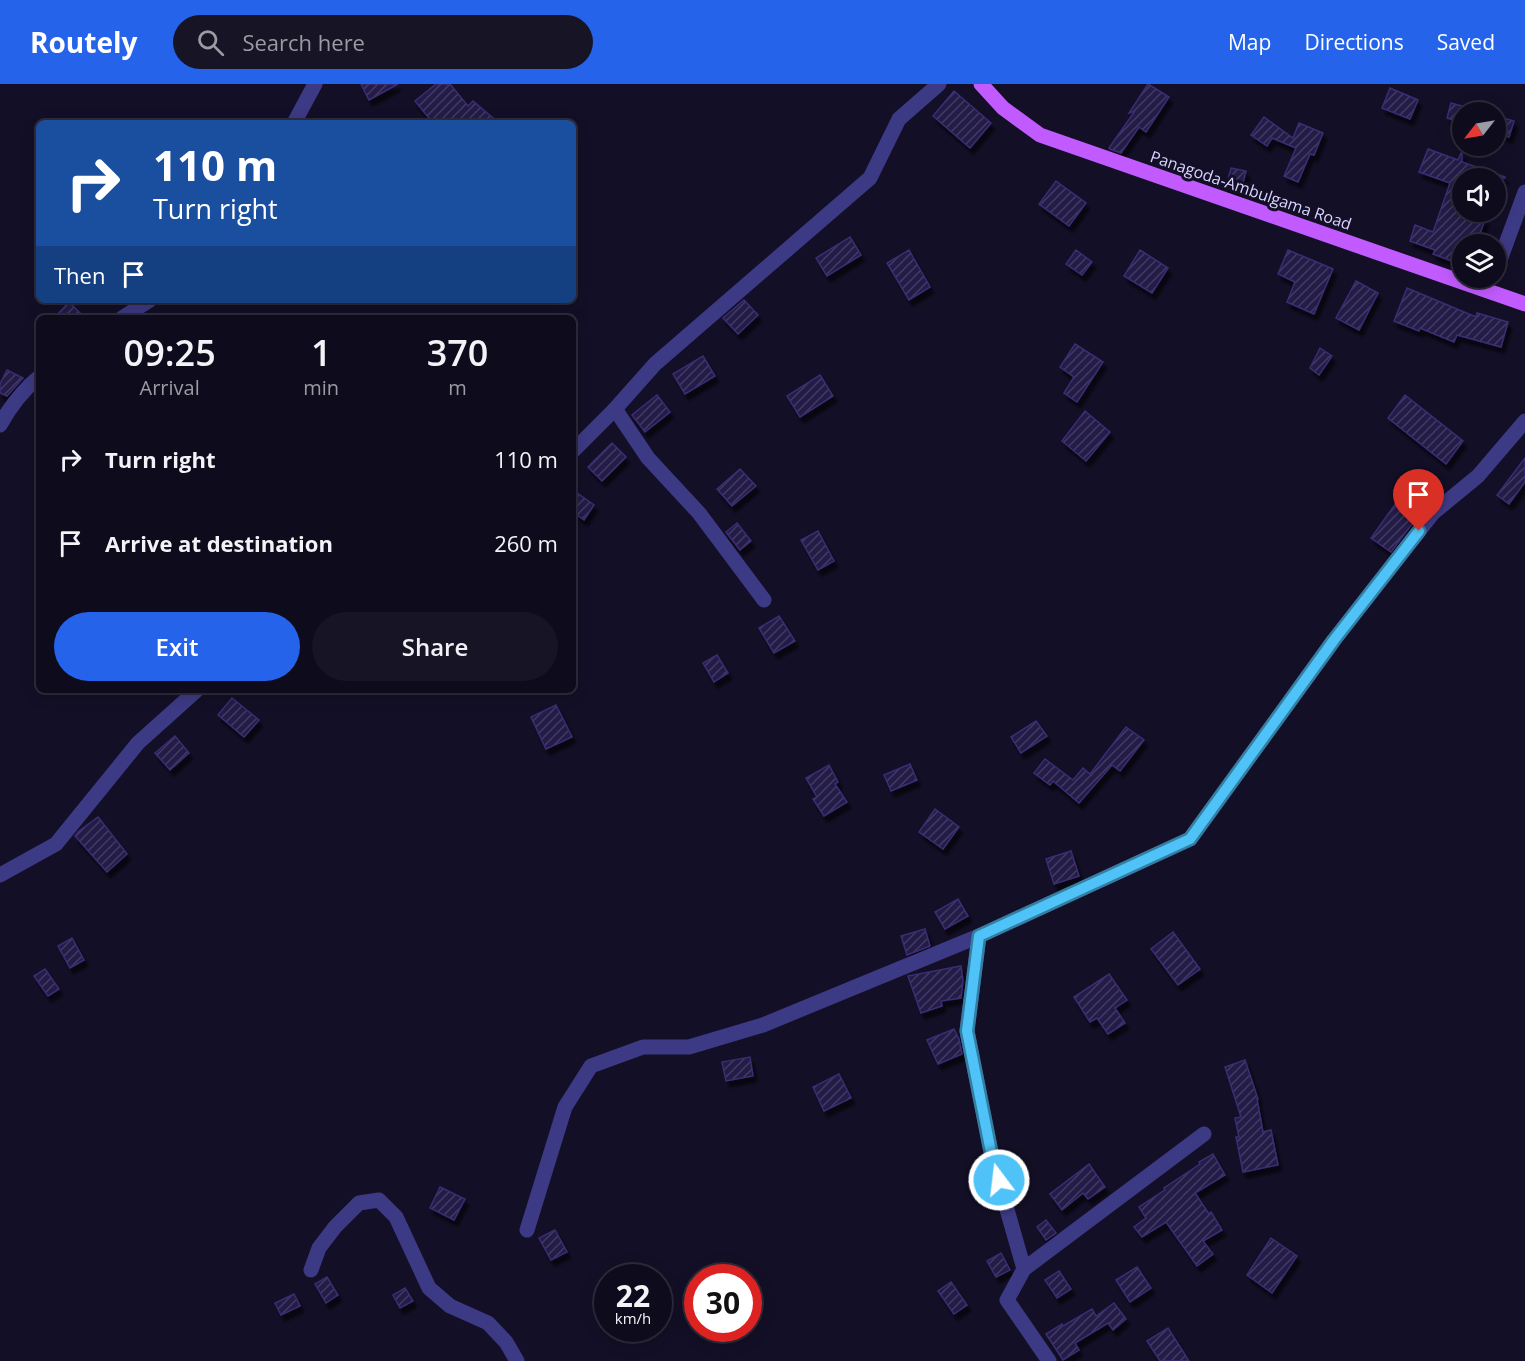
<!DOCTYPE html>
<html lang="en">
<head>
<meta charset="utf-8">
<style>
	body { margin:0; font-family:"Open Sans",sans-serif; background:#171425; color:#f1f3f6; height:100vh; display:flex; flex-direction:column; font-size:22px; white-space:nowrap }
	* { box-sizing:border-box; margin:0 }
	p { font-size:20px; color:#9b9ba3 }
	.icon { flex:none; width:33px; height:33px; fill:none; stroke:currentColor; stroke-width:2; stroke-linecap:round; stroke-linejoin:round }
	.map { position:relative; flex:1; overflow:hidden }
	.details { position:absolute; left:36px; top:231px; width:540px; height:378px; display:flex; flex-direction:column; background:#0e0b1c; border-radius:9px; box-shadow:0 3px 15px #0003,0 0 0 2px #2e2b3b }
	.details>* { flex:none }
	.banner { position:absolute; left:36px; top:36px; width:540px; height:183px; border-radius:9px; box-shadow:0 3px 15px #0003,0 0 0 2px #2e2b3b; background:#1a4fa0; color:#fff; overflow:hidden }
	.needle { width:39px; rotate:239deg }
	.buttons { position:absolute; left:1452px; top:18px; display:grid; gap:12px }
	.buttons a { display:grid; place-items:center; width:54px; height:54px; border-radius:50%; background:#0e0b1c; box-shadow:0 3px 15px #0003,0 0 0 2px #2e2b3b; font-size:30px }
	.speed { position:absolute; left:594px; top:1180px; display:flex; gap:12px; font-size:30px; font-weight:700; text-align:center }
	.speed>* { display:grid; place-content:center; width:78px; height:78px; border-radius:50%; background:#0e0b1c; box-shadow:0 3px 15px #0003,0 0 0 2px #2e2b3b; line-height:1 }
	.speed small { font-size:15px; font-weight:400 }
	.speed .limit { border:9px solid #d22; background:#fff; color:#111 }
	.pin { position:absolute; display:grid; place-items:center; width:51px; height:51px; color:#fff; margin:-62px -26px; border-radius:50% 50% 50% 0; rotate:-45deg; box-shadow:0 0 6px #0007 }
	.pin .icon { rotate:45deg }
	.me { position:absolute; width:66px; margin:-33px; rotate:345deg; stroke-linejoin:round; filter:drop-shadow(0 0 4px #0008) }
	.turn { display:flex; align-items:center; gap:21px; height:126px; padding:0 18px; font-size:27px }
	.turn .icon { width:78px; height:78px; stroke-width:2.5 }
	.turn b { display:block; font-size:42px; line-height:51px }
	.then { display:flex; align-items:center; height:57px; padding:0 18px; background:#0003; gap:12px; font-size:22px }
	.eta { display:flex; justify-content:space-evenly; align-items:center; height:102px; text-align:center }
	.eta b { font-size:36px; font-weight:600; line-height:42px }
	.primary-button { display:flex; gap:12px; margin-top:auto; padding:12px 18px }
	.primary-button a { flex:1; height:69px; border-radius:36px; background:#2563eb; color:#fff; font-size:24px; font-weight:600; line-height:69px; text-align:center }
	.primary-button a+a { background:#171425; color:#f1f3f6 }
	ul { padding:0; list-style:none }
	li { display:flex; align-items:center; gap:18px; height:84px; padding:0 18px }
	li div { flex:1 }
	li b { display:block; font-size:22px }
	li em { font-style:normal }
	header { display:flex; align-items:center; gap:36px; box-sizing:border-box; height:84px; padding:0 30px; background:#2563eb; color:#fff }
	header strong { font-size:28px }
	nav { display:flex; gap:33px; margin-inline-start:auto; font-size:21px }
	.search { width:420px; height:54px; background:#171425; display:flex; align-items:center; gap:15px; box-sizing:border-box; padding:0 21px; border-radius:33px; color:#9b9ba3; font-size:22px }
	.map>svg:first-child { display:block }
	.building { fill:url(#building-hatch); stroke:#3b2d73; stroke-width:1.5; filter:url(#shadow) }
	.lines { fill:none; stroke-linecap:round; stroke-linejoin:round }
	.minor { stroke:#3d3a85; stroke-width:15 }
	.primary { stroke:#c25bff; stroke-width:15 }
	.route-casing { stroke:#337fa1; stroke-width:15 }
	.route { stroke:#4fc3f7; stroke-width:10 }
	.labels { text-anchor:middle; stroke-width:6; stroke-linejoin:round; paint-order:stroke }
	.street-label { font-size:16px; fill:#d9d4ff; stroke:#130f26 }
</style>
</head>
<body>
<header>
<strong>Routely</strong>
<div class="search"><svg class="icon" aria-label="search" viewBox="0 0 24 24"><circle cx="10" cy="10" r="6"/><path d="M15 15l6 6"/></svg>Search here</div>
<nav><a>Map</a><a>Directions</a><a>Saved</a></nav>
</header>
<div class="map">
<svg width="1525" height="1277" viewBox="0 0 1525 1277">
	<defs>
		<pattern id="building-hatch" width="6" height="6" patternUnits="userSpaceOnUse" patternTransform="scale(1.5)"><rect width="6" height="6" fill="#241b47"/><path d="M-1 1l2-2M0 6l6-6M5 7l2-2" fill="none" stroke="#433b63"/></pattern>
		<filter id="shadow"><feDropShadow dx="3.5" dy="6" stdDeviation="1.5" flood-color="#0009"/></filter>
	</defs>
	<rect width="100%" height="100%" fill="#130f26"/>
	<g class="building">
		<path d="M361 0H398L369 16Z"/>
		<path d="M436 0H450L468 22 473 17 499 39H433L415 17Z"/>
		<path d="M1148 0 1169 13 1146 48 1139 43 1121 69 1110 65 1109 64 1135 27 1129 29Z"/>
		<path d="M1390 4 1418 16 1410 35 1382 24Z"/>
		<path d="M954 7 991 39 970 64 933 32Z"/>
		<path d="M1451 19 1462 22V39L1447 34Z"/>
		<path d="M1496 32 1514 37 1509 53 1496 49Z"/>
		<path d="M1264 33 1293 54 1299 39 1323 49 1314 71 1310 70 1298 98 1284 92 1296 64 1272 54 1267 62 1251 51Z"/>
		<path d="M1428 65 1458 76 1461 69H1462V78L1505 93V94H1462V128L1485 136 1476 160H1462V181L1433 170 1435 166 1410 157 1415 141 1433 148 1450 99 1419 88Z"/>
		<path d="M1231 84 1246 87 1241 107 1226 103Z"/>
		<path d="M1056 97 1086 119 1069 142 1039 120Z"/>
		<path d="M850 153 861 171 827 192 816 174Z"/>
		<path d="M909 166 930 203 909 216 887 179Z"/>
		<path d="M1076 166 1092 178 1082 191 1066 180Z"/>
		<path d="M1140 166 1168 184 1152 209 1124 192Z"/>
		<path d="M1288 166 1333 185 1314 230 1287 218 1295 198 1278 190Z"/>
		<path d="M1356 197 1378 209 1359 246 1336 234Z"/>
		<path d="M1407 204 1476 233 1477 229 1508 238 1501 263 1457 251 1454 258 1420 244 1419 247 1394 237Z"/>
		<path d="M744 216 758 231 738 250 723 234Z"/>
		<path d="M69 218 85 234H54Z"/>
		<path d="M1075 260 1103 278 1077 318 1064 309 1074 293 1060 283Z"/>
		<path d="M1320 264 1332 272 1319 291 1310 284Z"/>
		<path d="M703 272 715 292 685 310 673 290Z"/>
		<path d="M7 286 23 294 7 312 0 309V300Z"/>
		<path d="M820 291 833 312 800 333 787 312Z"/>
		<path d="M657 311 670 328 645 348 632 331Z"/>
		<path d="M1405 311 1463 357 1446 380 1388 334Z"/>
		<path d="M1085 327 1110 348 1086 377 1062 357Z"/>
		<path d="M612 359 626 373 602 397 588 383Z"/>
		<path d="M1525 374V398L1509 420 1497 411Z"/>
		<path d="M740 385 756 402 732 422 717 405Z"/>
		<path d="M1406 405 1427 420 1391 468 1371 454Z"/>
		<path d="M573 406 594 421 584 436 573 428Z"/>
		<path d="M737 439 751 457 740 466 726 448Z"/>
		<path d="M818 447 834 477 818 486 801 456Z"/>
		<path d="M779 532 795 557 774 569 759 544Z"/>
		<path d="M717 571 728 589 714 598 703 579Z"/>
		<path d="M232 614 259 636 244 653 218 631Z"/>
		<path d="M556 621 572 653 546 665 531 633Z"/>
		<path d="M1036 637 1047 652 1021 669 1011 653Z"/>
		<path d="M1126 643 1144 656 1120 687 1112 681 1079 719 1053 697 1050 701 1034 689 1045 675 1073 696 1083 684 1090 690Z"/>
		<path d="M175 652 189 669 170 686 155 669Z"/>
		<path d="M910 680 917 696 891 707 884 691Z"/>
		<path d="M829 681 838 698 835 700 847 718 824 732 813 715 817 713 806 694Z"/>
		<path d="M935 725 959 743 943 765 919 748Z"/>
		<path d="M98 733 127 770 107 788 75 752 79 747Z"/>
		<path d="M1071 767 1079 792 1054 800 1046 775Z"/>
		<path d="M958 815 968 832 945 845 935 828Z"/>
		<path d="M925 845 930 862 907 871 901 852Z"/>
		<path d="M1173 848 1200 885 1178 901 1151 865Z"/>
		<path d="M72 854 84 876 70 884 58 862Z"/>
		<path d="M961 882 963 897 961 914 941 917 942 922 921 929 908 892Z"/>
		<path d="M45 885 59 905 48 912 34 892Z"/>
		<path d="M1109 890 1127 916 1115 924 1125 939 1108 950 1097 934 1090 938 1074 913Z"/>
		<path d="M954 945 959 955 962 970 938 980 927 956Z"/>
		<path d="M750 973 753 992 726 997 722 978Z"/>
		<path d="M1245 976 1258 1015H1257L1263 1048 1271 1046 1278 1081 1243 1088 1236 1053H1239L1235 1034 1241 1033 1225 983Z"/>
		<path d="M839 990 851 1014 824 1027 813 1003Z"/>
		<path d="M1213 1070 1225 1091 1195 1109 1209 1130 1211 1128 1222 1146 1203 1157 1213 1170 1197 1182 1166 1138 1142 1153 1134 1143 1146 1134 1139 1123 1165 1106 1164 1104 1200 1080 1199 1078Z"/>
		<path d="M1089 1080 1105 1103 1088 1115 1083 1109 1062 1126 1050 1110Z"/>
		<path d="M440 1103 465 1115 454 1136 430 1124Z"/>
		<path d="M1046 1136 1056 1149 1046 1156 1037 1143Z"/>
		<path d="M555 1146 567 1168 551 1176 539 1154Z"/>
		<path d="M1271 1154 1297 1172 1272 1209 1247 1191Z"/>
		<path d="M1001 1169 1010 1186 996 1193 987 1177Z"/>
		<path d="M1137 1183 1151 1204 1130 1218 1116 1196Z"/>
		<path d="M1059 1187 1071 1205 1057 1214 1045 1196Z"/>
		<path d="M327 1193 338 1211 326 1219 315 1200Z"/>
		<path d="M951 1198 967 1221 954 1230 938 1207Z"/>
		<path d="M405 1204 413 1217 400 1224 393 1211Z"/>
		<path d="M294 1210 300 1222 281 1231 275 1219Z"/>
		<path d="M1114 1219 1126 1235 1113 1246 1108 1239 1075 1259 1079 1266 1063 1276 1046 1250 1062 1240 1063 1242 1092 1225 1096 1232Z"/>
		<path d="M1168 1244 1189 1277H1160L1147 1257Z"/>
	</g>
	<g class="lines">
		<g class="minor">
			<path d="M294 39 315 0"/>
			<path d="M1496 187 1525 108"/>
			<path d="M122 234 150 216"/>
			<path d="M615 325 648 374 699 429 764 516"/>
			<path d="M0 341C10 323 23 306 39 293"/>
			<path d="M573 367 615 325 655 280 870 94 899 35 939 0"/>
			<path d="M0 791 56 760 138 659 197 606"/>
			<path d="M527 1146 565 1023 591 982 643 963H689L763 941 979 852"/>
			<path d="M1024 1185 992 1073 967 947 979 852 1190 755 1334 556 1433 429 1478 392 1525 337"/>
			<path d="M311 1186 319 1164 335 1143 359 1119 379 1116 396 1133 429 1204 450 1222 488 1239 506 1258 517 1277"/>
			<path d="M1049 1277 1007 1216 1024 1185 1204 1050"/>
		</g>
		<path class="primary" d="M981 0 1003 24 1040 51 1525 220"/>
	</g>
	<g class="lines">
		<g class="route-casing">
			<path id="route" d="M999 1096 992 1073 967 947 979 852 1190 755 1334 556 1419 447"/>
		</g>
		<use href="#route" class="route"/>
	</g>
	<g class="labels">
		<g class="street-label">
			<text transform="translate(1251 106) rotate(19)" y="6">Panagoda-Ambulgama Road</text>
		</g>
	</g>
</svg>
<div class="buttons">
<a><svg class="needle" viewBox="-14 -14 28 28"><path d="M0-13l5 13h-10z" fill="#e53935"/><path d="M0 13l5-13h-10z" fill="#9b9ba3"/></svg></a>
<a><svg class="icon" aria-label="sound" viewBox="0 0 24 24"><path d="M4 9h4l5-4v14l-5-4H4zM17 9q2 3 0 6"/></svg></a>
<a><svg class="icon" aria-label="layers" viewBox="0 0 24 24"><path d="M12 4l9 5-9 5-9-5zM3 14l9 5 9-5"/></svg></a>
</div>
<div class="speed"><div>22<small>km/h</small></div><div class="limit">30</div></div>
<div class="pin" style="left:1419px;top:447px;background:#d93025"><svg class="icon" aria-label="arrive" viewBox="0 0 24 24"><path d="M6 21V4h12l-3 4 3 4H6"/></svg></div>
<svg class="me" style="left:999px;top:1096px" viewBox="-20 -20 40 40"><circle r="17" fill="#4fc3f7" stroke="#fff" stroke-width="3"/><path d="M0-11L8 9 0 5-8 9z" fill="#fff"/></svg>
<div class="banner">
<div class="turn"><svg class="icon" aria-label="right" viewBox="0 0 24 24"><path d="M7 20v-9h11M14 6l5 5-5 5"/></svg><div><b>110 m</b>Turn right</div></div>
<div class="then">Then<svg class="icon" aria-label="arrive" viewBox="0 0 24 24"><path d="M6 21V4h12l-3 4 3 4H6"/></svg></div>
</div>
<section class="details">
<div class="eta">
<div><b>09:25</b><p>Arrival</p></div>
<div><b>1</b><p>min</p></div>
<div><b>370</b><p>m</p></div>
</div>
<ul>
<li><svg class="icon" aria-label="right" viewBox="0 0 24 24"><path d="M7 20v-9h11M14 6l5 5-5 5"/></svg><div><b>Turn right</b></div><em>110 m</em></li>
<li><svg class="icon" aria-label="arrive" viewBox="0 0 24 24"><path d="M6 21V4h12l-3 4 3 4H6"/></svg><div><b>Arrive at destination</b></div><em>260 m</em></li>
</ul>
<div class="primary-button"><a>Exit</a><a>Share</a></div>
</section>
</div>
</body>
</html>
